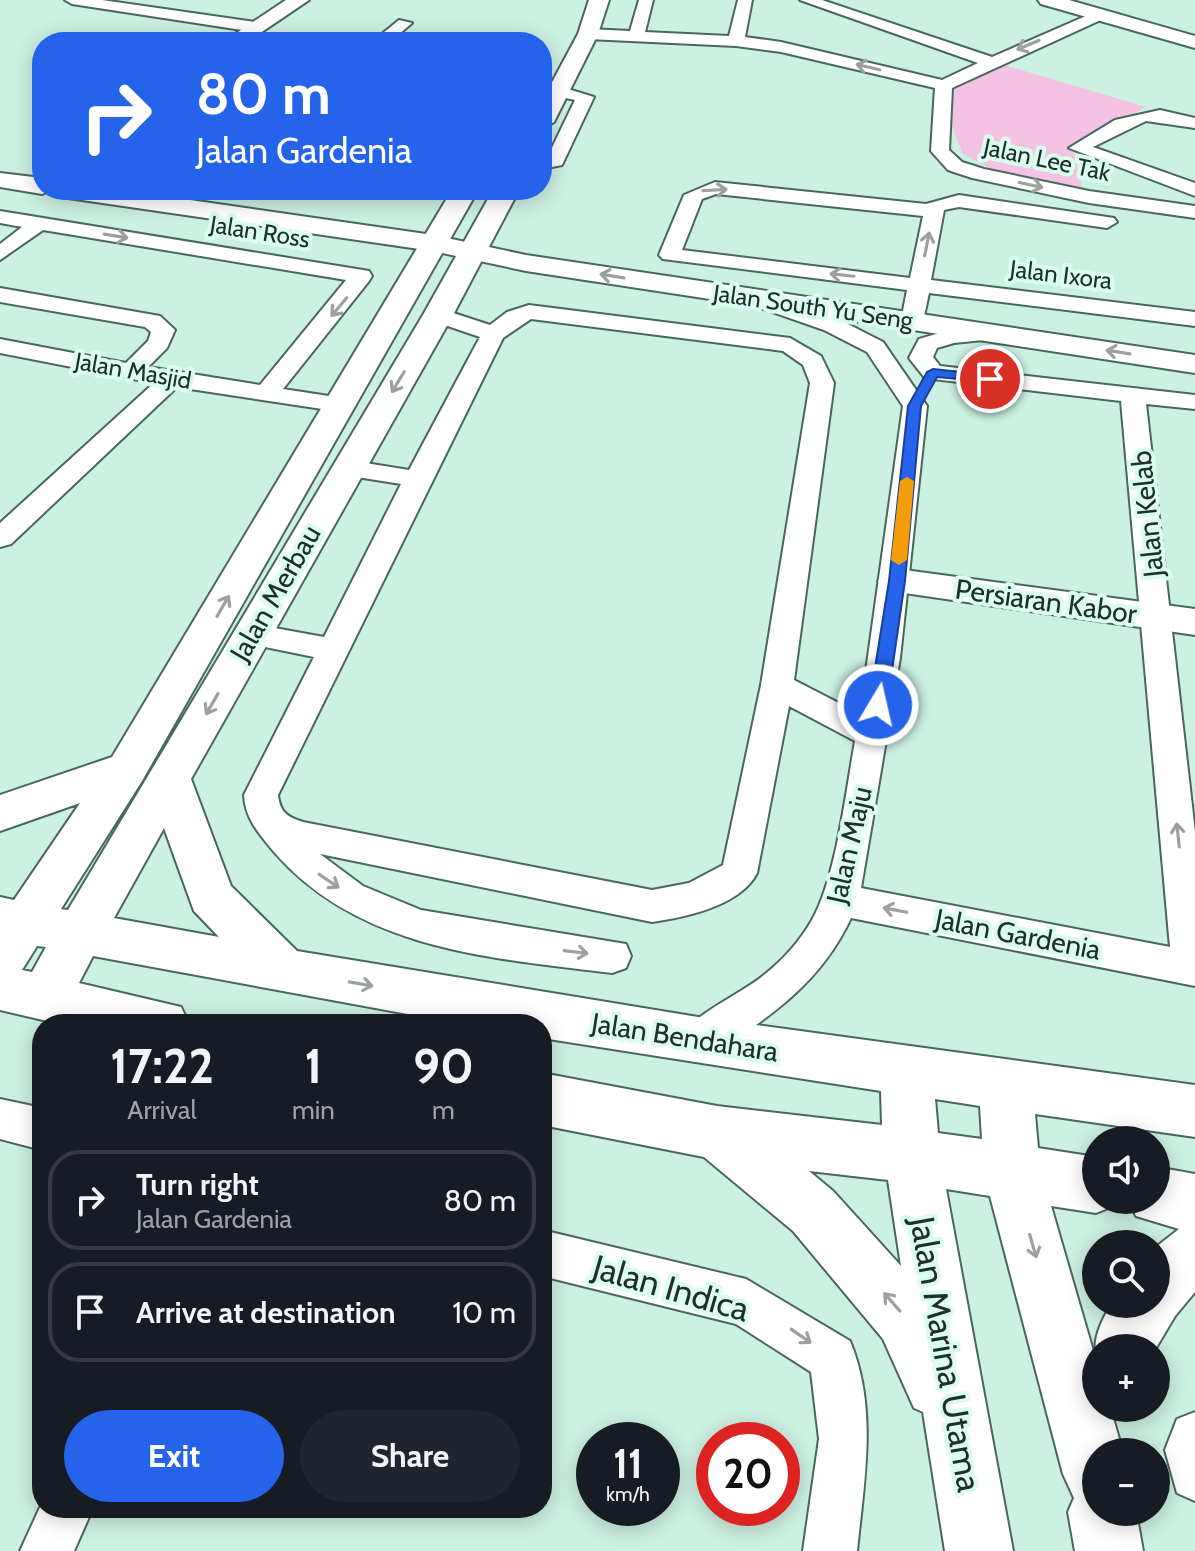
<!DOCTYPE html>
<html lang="en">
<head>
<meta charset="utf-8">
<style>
	body { margin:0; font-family:Cabin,sans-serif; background:#20242c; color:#f1f3f6; height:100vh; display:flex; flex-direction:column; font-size:30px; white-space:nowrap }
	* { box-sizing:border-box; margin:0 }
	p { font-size:26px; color:#9ea1a6 }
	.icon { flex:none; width:44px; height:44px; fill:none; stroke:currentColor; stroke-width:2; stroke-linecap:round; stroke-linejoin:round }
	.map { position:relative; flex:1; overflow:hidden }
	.side { position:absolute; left:32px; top:1014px; width:520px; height:504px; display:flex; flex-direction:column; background:#171b24; border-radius:32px; box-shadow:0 4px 20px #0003 }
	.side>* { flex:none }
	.top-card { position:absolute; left:32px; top:32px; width:520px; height:168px; border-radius:32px; box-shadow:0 4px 20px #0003; background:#2563eb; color:#fff; overflow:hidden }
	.tools { position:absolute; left:1082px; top:1126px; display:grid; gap:16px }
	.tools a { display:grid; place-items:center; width:88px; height:88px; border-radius:50%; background:#171b24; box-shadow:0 4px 20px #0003; font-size:40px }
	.speed { position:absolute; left:576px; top:1422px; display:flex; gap:16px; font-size:40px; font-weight:700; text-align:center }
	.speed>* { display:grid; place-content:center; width:104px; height:104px; border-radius:50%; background:#171b24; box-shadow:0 4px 20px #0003; line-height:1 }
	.speed small { font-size:20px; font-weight:400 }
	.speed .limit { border:12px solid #d22; background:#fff; color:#111 }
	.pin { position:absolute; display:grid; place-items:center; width:68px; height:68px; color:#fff; margin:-34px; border:4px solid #fff; border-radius:50%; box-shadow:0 2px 8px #0007 }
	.me { position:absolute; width:88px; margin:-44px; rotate:9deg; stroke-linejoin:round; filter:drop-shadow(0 0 6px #0008) }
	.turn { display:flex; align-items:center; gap:28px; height:168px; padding:0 32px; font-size:36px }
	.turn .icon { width:104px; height:104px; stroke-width:2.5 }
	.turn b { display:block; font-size:56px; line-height:68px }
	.eta { display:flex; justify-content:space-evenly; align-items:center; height:136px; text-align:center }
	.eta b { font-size:48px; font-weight:700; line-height:56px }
	.cta { display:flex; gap:16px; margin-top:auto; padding:16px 32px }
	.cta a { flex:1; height:92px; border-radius:48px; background:#2563eb; color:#fff; font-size:32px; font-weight:700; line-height:92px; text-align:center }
	.cta a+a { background:#20242c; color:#f1f3f6 }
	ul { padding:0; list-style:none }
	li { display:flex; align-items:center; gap:24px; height:100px; margin:0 16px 12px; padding:0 16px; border:4px solid #363941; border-radius:32px }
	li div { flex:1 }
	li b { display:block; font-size:30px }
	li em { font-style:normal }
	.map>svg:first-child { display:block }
	.green { fill:#f4c2e3 }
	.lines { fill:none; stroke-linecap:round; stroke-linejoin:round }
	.lane-casing { stroke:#48685c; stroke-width:4 }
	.street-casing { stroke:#48685c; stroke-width:4 }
	.secondary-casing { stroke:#48685c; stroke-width:4 }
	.lane { fill:#fff; fill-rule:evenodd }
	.street { fill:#fff; fill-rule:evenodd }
	.secondary { fill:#fff; fill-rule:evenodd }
	.oneway { stroke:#9ba19f }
	.route { fill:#2563eb; stroke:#184099; stroke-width:2 }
	.slow { fill:#f59e0b }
	.labels { text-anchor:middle; stroke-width:8; stroke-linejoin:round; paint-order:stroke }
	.far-street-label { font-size:24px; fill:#212e29; stroke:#d9fdef }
	.street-label { font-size:28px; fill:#212e29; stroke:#d9fdef }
	.near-street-label { font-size:34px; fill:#212e29; stroke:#d9fdef }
</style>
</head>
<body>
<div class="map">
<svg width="1195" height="1551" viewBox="0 0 1195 1551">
	<rect width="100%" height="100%" fill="#ccf0e2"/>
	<path class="green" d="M1001 64 1146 107 1073 147 1083 193 998 172 963 154 949 120 953 86Z"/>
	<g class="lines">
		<g class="lane-casing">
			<g id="lane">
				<path d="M65 0H102L255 22 263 27 255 32 72 4Z"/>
				<path d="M639 0H653L645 32 729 36 738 0H752L745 37 781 42 942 80 978 63 800 0H822L992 57 1095 12H1105V18L952 88 949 150 962 162 984 169 1089 191 1195 206V218L1089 203 972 178 948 170 931 151 935 88 781 52 736 46 588 39 580 34 588 29 630 31Z"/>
				<path d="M399 20 412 23 390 42H372Z"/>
				<path d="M558 86 594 97 562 165 542 169V157L548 156 575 100 552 95 549 91Z"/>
				<path d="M1160 110 1195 118V128L1146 121 1093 147 1195 183V196L1069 148 1115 120Z"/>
				<path d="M715 182 926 204 959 195 1114 218 1117 222 1107 228 959 207 944 210 931 280 1195 312V326L929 293 923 321 912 328 901 321 907 290 663 259 659 255 684 195ZM716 194 923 216 910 278 682 250 702 199Z"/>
				<path d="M0 211 369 271 372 276 369 281 283 389 342 398 354 405 342 412 177 387 11 544 0 547V523L154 383 0 353V339L126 363 148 341 151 332 145 327 0 302V288L160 316 175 330 167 348 148 367 260 385 346 280 43 230 0 260V244L22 227 0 223Z"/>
				<path d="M757 292 840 320 883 342 927 406 900 658 861 888 1170 947 1121 401 933 379 924 377 909 358 919 339C945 331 976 321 1003 328L1007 333 1003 338 954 343 937 348 933 357 940 366 1195 395V409L1146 404 1195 832V986L851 918C821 982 771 1017 712 1054L698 1060 684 1054 678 1041C690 1015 740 995 764 975 783 960 800 941 812 920 836 878 846 791 855 741L789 706 757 873C740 906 686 917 652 922L320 854 363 886 421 910 626 944 631 956 626 968 612 973C491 958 360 950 275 853 260 835 245 819 244 795L314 657 241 642 237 635 241 628 252 624 324 637 401 484 338 474 334 468 338 462 347 460 409 470 480 337 430 320 427 315 430 310 438 308 490 325 507 312 529 305 790 338 821 356 834 383 794 680 860 714 903 406 867 352 824 330 749 304 746 299 749 294ZM531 319 783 351 803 365 810 383 761 685 723 865 689 883 652 890 303 822C287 817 280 812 278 795L503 338Z"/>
				<path d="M0 1099 42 1108V1150L0 1139Z"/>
				<path d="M542 1230 746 1279 850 1341C878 1408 864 1481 857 1551H803L819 1439 811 1372 736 1324 542 1276Z"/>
				<path d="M1195 1412V1501L1177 1493 1165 1450 1177 1419Z"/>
				<path d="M42 1503V1508H93L74 1551H20Z"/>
			</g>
		</g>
		<g class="street-casing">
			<g id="street">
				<path d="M286 0H309L247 42H223Z"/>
				<path d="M0 173 42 178V190H52L42 194 0 187Z"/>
				<path d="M55 190H121L433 235 526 255 1195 355V373L526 271 433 251 68 198Z"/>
				<path d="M897 569 1195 609V635L884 590 878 581 884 572Z"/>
			</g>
		</g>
		<g class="secondary-casing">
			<g id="secondary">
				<path d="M589 0H609L598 34 554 122 542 129V101L578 34Z"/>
				<path d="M1038 0H1069L1195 36V48L1041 4Z"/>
				<path d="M452 190H478L142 781 61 909 68 910 423 315 493 190H519L453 315 191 779 231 886 297 951 698 1017 1195 1085V1137L1035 1114 1038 1148 1096 1157V1200H1118L1116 1205 1096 1213 1051 1206 1096 1361V1408H1110L1123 1452H1096V1512H1136L1143 1551H1075L1068 1512 1074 1498 1063 1474 990 1196 946 1189 1013 1551H945L923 1412 914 1408 883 1339 793 1231 704 1157 542 1125V1073L717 1106 882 1125 881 1091 542 1038V1024H462L93 956 79 983 181 1007 189 1024H60L0 1010V897L14 900 80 803 0 831V795L112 757ZM164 828 194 911 219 937 114 918ZM37 946 46 947 32 972 22 970ZM935 1099 980 1106 982 1139 938 1133ZM809 1171 888 1180 901 1266 833 1191Z"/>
				<path d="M1156 1167 1195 1174V1292L1175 1316 1156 1348H1096V1353C1093 1338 1103 1317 1112 1304H1156V1247L1179 1229 1136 1216 1129 1200H1156Z"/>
			</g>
		</g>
		<use href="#lane" class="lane"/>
		<use href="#street" class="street"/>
		<use href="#secondary" class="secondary"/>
	</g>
	<defs><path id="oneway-shaft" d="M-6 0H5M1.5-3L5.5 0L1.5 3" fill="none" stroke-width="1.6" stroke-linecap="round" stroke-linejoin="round" transform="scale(2)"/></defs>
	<g class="oneway">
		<use href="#oneway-shaft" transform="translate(1028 45) rotate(157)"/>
		<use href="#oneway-shaft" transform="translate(868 67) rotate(-167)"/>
		<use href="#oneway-shaft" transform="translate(1031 185) rotate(12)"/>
		<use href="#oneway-shaft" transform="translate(715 190) rotate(-3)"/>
		<use href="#oneway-shaft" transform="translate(116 236) rotate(9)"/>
		<use href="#oneway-shaft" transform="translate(927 244) rotate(-79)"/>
		<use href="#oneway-shaft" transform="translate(842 275) rotate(-174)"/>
		<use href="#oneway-shaft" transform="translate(612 276) rotate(-171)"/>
		<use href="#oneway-shaft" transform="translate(339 307) rotate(130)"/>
		<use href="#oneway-shaft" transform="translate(1118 352) rotate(-171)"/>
		<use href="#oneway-shaft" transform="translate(398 382) rotate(121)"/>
		<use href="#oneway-shaft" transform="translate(223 606) rotate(-60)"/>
		<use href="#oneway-shaft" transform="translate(212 704) rotate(120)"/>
		<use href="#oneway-shaft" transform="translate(1178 835) rotate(-96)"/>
		<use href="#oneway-shaft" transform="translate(329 881) rotate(34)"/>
		<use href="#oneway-shaft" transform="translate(895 910) rotate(-169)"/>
		<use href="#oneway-shaft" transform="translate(576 952) rotate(7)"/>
		<use href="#oneway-shaft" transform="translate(361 984) rotate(10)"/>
		<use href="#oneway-shaft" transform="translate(1033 1246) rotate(74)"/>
		<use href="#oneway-shaft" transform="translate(892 1302) rotate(-131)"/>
		<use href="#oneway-shaft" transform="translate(801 1336) rotate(35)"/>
	</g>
	<path class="route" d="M933 369 990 375 997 379 990 382 937 377 921 406 905 581 887 705 878 711 869 705 889 581 908 406 927 372Z"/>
	<path class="slow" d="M907 477 914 481 907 560 899 565 891 560 900 481Z"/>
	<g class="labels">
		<g class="far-street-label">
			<text transform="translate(1047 160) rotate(12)" y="8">Jalan Lee Tak</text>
			<text transform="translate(260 232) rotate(9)" y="8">Jalan Ross</text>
			<text transform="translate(1061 275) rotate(7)" y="8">Jalan Ixora</text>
			<text transform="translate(813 307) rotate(8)" y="8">Jalan South Yu Seng</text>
			<text transform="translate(133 371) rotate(10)" y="8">Jalan Masjid</text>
		</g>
		<g class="street-label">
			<text transform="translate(1147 514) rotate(-96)" y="10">Jalan Kelab</text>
			<text transform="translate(275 593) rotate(-60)" y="10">Jalan Merbau</text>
			<text transform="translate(1046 601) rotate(8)" y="10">Persiaran Kabor</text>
			<text transform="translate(849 845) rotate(-77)" y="10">Jalan Maju</text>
			<text transform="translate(1018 934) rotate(11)" y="10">Jalan Gardenia</text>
			<text transform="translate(685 1037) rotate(9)" y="10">Jalan Bendahara</text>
		</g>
		<g class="near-street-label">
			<text transform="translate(671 1288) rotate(16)" y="12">Jalan Indica</text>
			<text transform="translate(946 1354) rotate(80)" y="12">Jalan Marina Utama</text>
		</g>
	</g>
</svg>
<div class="tools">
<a><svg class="icon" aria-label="sound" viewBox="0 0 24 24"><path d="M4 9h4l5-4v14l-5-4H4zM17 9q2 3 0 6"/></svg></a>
<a><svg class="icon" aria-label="search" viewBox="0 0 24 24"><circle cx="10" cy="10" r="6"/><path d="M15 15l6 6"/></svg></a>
<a>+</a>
<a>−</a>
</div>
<div class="speed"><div>11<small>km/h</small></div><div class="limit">20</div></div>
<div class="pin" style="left:990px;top:379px;background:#d93025"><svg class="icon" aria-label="arrive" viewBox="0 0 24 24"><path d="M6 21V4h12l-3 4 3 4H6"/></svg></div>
<svg class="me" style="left:878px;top:705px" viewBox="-20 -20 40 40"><circle r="17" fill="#2563eb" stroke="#fff" stroke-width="3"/><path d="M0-11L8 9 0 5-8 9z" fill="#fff"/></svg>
<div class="top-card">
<div class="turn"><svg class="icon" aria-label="right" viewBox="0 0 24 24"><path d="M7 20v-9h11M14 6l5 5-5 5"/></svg><div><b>80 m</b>Jalan Gardenia</div></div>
</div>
<section class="side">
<div class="eta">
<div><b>17:22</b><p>Arrival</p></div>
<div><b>1</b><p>min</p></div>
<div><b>90</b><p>m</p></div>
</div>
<ul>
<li><svg class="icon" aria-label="right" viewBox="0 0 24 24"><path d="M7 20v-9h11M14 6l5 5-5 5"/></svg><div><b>Turn right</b><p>Jalan Gardenia</p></div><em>80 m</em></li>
<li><svg class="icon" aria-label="arrive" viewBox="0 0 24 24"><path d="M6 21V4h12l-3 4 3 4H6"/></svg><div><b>Arrive at destination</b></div><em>10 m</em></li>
</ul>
<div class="cta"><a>Exit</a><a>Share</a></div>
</section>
</div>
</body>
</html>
